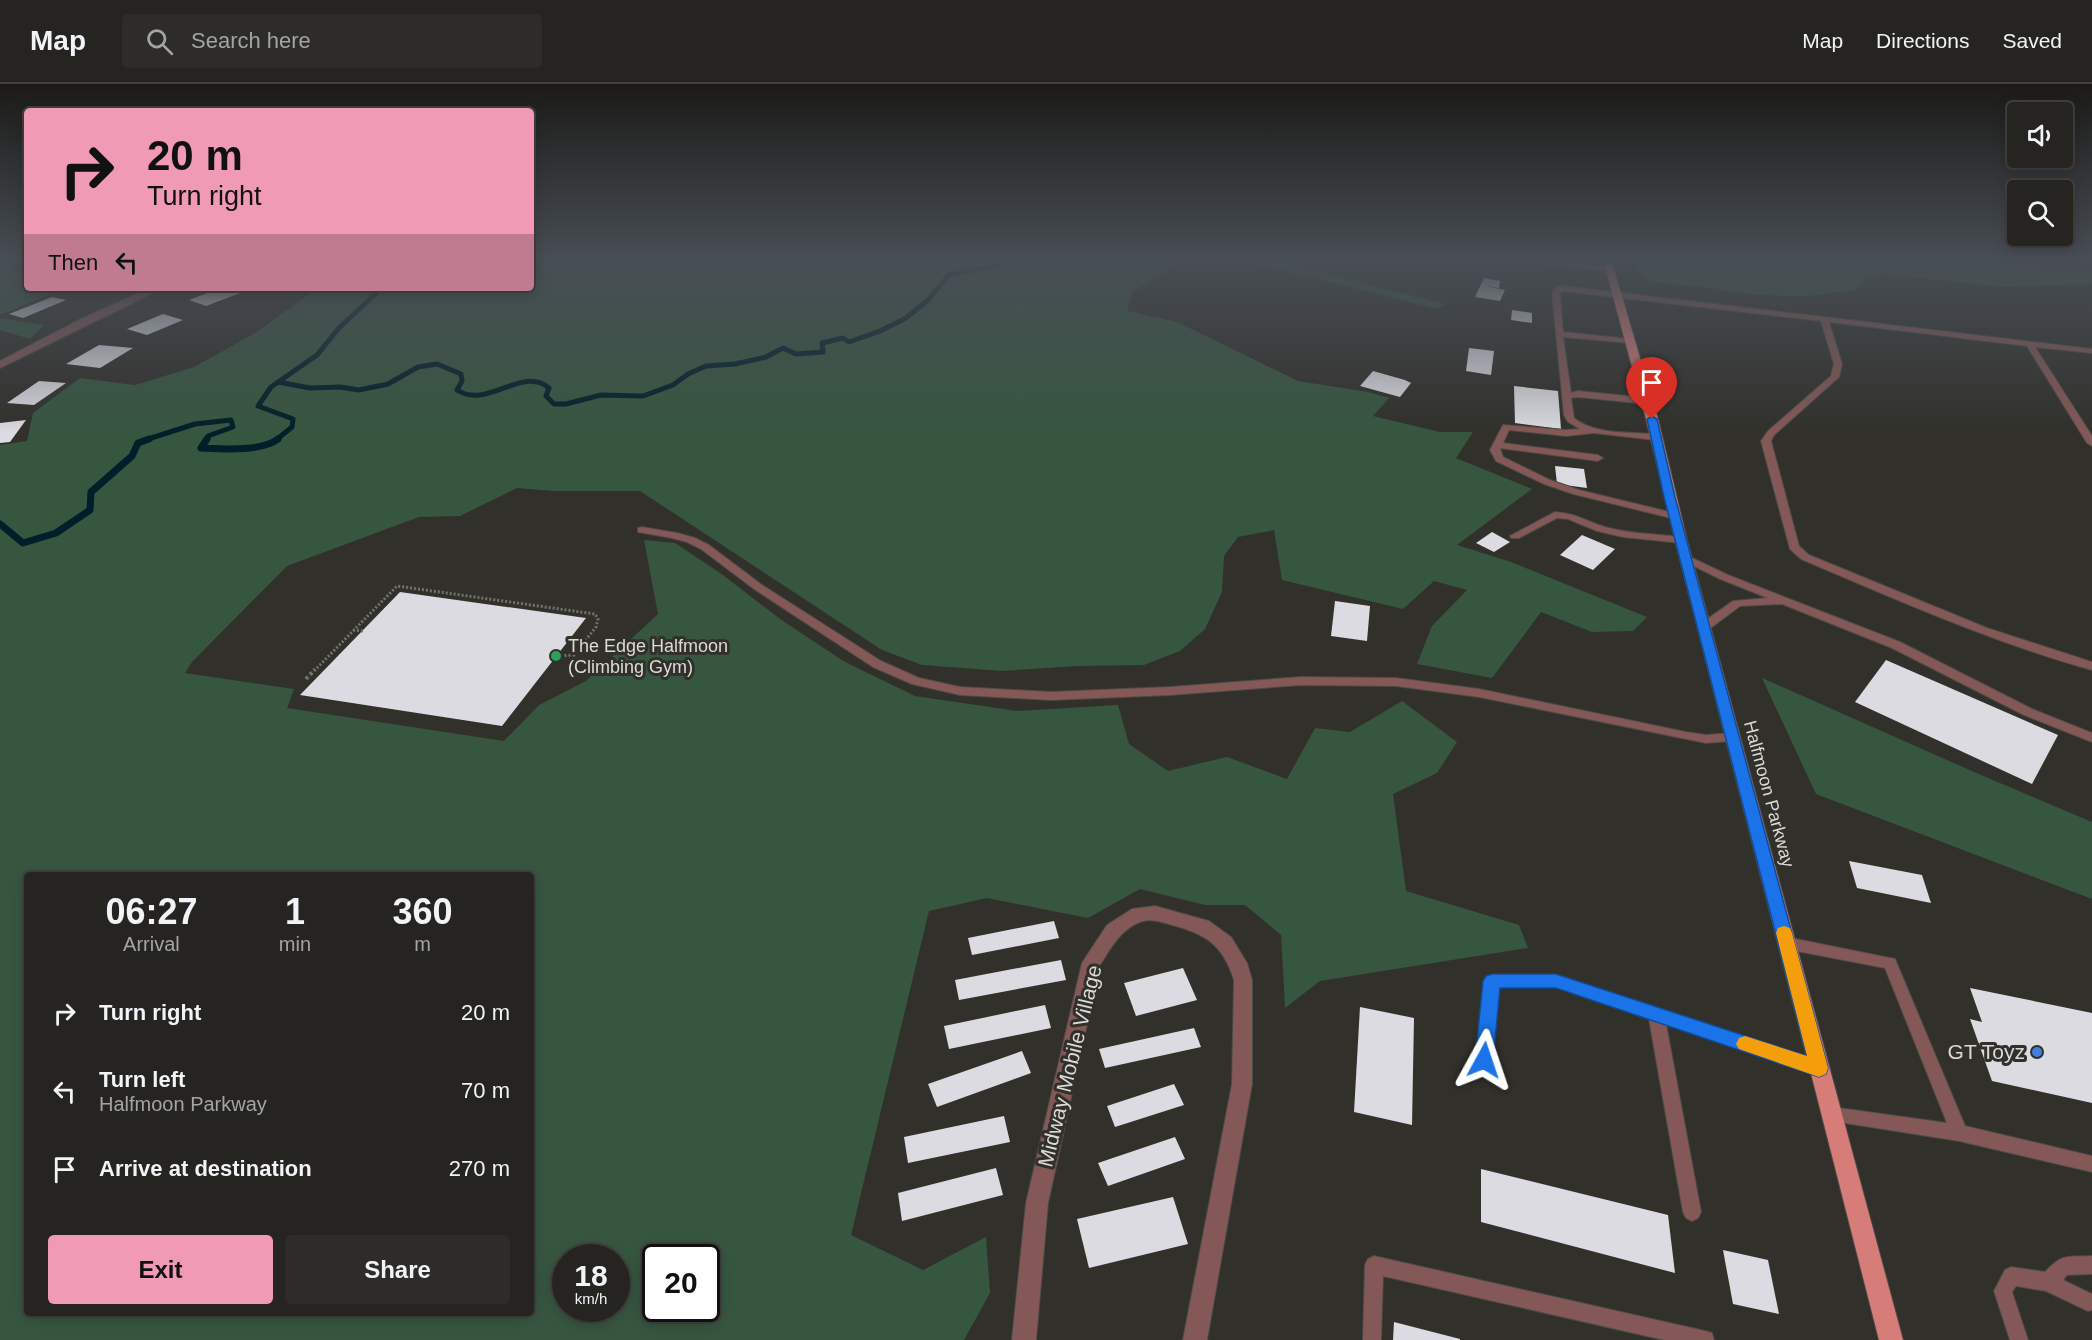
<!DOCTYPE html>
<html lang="en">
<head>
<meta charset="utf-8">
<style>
	body { margin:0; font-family:Helvetica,sans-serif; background:#2d2c29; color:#f1f3f6; height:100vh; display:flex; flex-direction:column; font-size:22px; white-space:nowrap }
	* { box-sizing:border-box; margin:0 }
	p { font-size:20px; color:#a3a4a5 }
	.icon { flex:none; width:33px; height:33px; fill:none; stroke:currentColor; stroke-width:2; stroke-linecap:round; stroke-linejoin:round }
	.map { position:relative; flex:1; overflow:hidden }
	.details { position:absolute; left:24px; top:788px; width:510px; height:444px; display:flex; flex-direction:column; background:#252420; border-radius:6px; box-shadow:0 3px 15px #0003,0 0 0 2px #42413e }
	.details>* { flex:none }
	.top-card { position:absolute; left:24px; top:24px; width:510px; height:183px; border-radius:6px; box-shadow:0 3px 15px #0003,0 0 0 2px #42413e; background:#f09ab5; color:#111; overflow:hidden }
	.tools { position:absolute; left:2007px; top:18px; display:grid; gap:12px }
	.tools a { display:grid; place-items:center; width:66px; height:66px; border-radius:6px; background:#252420; box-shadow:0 3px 15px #0003,0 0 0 2px #42413e; font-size:30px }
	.speed { position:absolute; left:552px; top:1160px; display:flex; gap:12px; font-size:30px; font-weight:700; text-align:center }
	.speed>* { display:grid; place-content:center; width:78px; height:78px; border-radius:50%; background:#252420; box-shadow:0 3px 15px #0003,0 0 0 2px #42413e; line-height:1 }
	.speed small { font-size:15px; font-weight:400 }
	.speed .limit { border:3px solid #111; border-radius:9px; background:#fff; color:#111 }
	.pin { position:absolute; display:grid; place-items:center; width:51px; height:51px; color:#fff; margin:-62px -26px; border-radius:50% 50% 50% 0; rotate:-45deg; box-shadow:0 0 6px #0007 }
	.pin .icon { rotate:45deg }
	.me { position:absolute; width:66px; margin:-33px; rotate:5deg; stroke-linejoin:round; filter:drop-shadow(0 0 4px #0008) }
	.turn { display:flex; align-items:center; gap:21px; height:126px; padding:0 24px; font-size:27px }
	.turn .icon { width:78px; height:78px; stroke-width:2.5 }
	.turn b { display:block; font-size:42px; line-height:51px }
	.then { display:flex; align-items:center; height:57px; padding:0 24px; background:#0003; gap:12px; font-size:22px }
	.eta { display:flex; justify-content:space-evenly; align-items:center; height:102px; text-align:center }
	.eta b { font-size:36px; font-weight:800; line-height:42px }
	.cta { display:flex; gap:12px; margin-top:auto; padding:12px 24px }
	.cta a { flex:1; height:69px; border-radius:6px; background:#f09ab5; color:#111; font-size:24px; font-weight:800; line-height:69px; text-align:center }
	.cta a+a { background:#2d2c29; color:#f1f3f6 }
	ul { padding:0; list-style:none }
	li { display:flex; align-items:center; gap:18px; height:78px; padding:0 24px }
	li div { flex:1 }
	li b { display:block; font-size:22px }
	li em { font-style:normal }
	header { display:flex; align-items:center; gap:36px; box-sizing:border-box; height:84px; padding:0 30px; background:#252420; border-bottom:2px solid #42413e }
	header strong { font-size:28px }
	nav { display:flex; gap:33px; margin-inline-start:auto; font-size:21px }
	.search { width:420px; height:54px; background:#2d2c29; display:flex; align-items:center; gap:15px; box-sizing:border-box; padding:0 21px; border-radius:6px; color:#a3a4a5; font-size:22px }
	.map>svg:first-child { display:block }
	.green { fill:#375640; fill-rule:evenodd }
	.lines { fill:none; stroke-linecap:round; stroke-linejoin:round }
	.stream-far1 { stroke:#001f28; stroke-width:5 }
	.stream { stroke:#001f28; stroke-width:7 }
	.building { fill:#dbdbe1 }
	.lane-casing { stroke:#4c4b47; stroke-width:2 }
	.street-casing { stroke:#4c4b47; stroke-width:2 }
	.primary-casing { stroke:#4c4b47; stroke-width:2 }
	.path-far1 { stroke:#73726d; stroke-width:3; stroke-dasharray:2 2; stroke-linecap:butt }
	.path { stroke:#73726d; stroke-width:4; stroke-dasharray:3 3; stroke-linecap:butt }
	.lane { fill:#845856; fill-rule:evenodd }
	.street { fill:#845856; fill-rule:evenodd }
	.primary { fill:#d67d7a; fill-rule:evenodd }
	.route { fill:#1a73e8; stroke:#114b97; stroke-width:1.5 }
	.slow { fill:#f59e0b }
	.leisure-dot { fill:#2e9e5b; stroke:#31302b; stroke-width:2 }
	.shop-dot { fill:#3f7fe0; stroke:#31302b; stroke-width:2 }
	.labels { text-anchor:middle; stroke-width:6; stroke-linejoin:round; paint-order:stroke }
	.poi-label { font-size:18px; fill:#dbdad7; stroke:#31302b; text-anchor:start }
	.street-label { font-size:18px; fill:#dbdad7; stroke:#31302b }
	.near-poi-label { font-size:21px; fill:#dbdad7; stroke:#31302b; text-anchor:end }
	.near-street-label { font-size:21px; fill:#dbdad7; stroke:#31302b }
</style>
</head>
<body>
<header>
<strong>Map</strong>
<div class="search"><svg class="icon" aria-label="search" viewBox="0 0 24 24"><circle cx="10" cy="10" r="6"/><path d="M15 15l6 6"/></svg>Search here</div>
<nav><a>Map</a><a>Directions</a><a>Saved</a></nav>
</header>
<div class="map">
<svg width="2092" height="1256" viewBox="0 0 2092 1256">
	<rect width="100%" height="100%" fill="#31302b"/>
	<g class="green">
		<path d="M531 175H1186L1132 208 1127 227 1177 238 1298 297 1368 308 1389 314 1373 332 1440 348H1473L1456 374 1532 405 1457 461 1511 478 1647 533 1633 547 1592 548 1541 528 1492 594 1417 580 1432 542 1467 506 1434 497 1403 525 1282 496 1274 446 1238 453 1224 472 1222 508 1205 545 1180 567 1144 581 1077 582 1002 587 922 581 882 566 640 407H554L517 404 460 432 419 433 287 482 192 578 185 589 294 605 287 624 504 657 539 621 586 597 658 530 644 456 675 459 723 491 780 535 845 578 915 612 1017 627 1118 621 1129 660 1168 687 1227 673 1287 695 1315 644 1350 648 1402 617 1457 658 1437 689 1393 710 1406 807 1519 841 1528 864 1320 897 1285 924 1281 851 1245 821H1205L1140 805 1088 834 987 814 929 827 851 1151 923 1186 986 1153 990 1209 964 1256H0V361L27 357 33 329 80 294 135 301 194 283 257 248 318 204H531ZM531 790V1228H27V790ZM566 1173H616V1224H566ZM656 1173H706V1224H656Z"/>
		<path d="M1237 175H1269L1445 220 1438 225Z"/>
		<path d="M1636 175H1905L2092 188V200L2004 203 1881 190 1867 194 1855 206 1807 212 1755 211 1705 203 1651 198 1637 187Z"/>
		<path d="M0 177 27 188V204H65L0 231Z"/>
		<path d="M0 234 44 241 30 255 0 246Z"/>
		<path d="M1762 594 1974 688 2092 738V815L1816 710Z"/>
	</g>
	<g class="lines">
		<g class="stream-far1">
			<path d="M278 298 310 304 340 303 359 306 388 300 418 283 437 280 461 290 462 297 457 306C487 326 522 281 549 304L546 312 554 320H566L601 311 643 312 673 301 688 290 706 282 735 280 766 273 783 264 796 270 823 268 822 259 843 254 849 258 880 247 906 234 928 216 949 191 1005 179 1013 175"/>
			<path d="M145 356 195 340 231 336 233 343 208 352 206 356"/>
			<path d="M276 356 292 343 293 335 258 322 271 303 317 271 339 244 382 204"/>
		</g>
		<g class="stream">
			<path d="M207 355 201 364C222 365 261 368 278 355"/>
			<path d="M0 440 23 459 56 449 90 426 91 408 132 372 138 359 149 355"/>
		</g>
	</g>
	<g class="building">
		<path d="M1484 194 1500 197 1499 204 1485 202 1505 206 1500 217 1475 213Z"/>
		<path d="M220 204 248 206 206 222 189 216Z"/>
		<path d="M52 213 66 216 23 234 9 230Z"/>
		<path d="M1512 226 1532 229V239L1511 236Z"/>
		<path d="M163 230 183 236 147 251 127 245Z"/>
		<path d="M99 261 133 264 100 284 66 280Z"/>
		<path d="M1469 264 1494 267 1491 291 1466 287Z"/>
		<path d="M1373 287 1405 296 1411 299 1400 313 1360 302Z"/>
		<path d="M39 297 66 299 34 321 7 319Z"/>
		<path d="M1514 302 1558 307 1561 345 1515 339Z"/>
		<path d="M26 336 10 358 0 359V339Z"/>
		<path d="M1555 382 1584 385 1587 404 1557 400Z"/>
		<path d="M1492 448 1510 458 1494 468 1476 459Z"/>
		<path d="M1582 451 1615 465 1593 486 1560 471Z"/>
		<path d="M400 508 586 534 502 642 300 611Z"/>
		<path d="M1335 517 1370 522 1367 557 1331 552Z"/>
		<path d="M1886 576 2058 651 2032 700 1855 618Z"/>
		<path d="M1849 777 1922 791 1931 819 1857 804Z"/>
		<path d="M1054 837 1059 854 972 871 968 854Z"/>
		<path d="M1061 876 1066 896 959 916 955 896Z"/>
		<path d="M1183 884 1197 916 1136 932 1124 899Z"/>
		<path d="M1970 904 2092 929V1019L1992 997 1970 935 1982 938Z"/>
		<path d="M1045 921 1051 944 949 965 944 942Z"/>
		<path d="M1360 923 1414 934 1412 1041 1354 1028Z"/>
		<path d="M1194 944 1201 963 1105 984 1099 965Z"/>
		<path d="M1022 967 1031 989 937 1023 928 1000Z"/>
		<path d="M1174 1000 1184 1021 1115 1043 1107 1022Z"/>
		<path d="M1004 1032 1010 1058 908 1079 904 1053Z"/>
		<path d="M1175 1053 1185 1075 1108 1102 1098 1079Z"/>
		<path d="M996 1084 1003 1111 902 1137 898 1109Z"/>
		<path d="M1481 1085 1668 1131 1675 1189 1481 1138Z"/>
		<path d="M1173 1113 1188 1160 1089 1184 1077 1135Z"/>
		<path d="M1723 1166 1768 1176 1779 1230 1733 1220Z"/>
		<path d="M1394 1238 1460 1255V1256H1393Z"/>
	</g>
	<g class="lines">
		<g class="lane-casing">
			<g id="lane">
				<path d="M1512 175H1532L1610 183 1614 185 1610 187 1516 177Z"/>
				<path d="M1564 202 2092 265V269L2035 263 2092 352V362L2087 359 2027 262 1829 238 1842 280 1839 293 1774 351 1771 357 1799 462 1809 471 1987 544 2092 578V586C1992 558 1897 516 1801 475L1790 465 1761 357 1768 347 1831 292 1834 280 1821 237 1562 207 1560 209 1563 248 1630 255 1634 257 1630 259 1563 253 1571 309 1578 307 1647 314 1651 317 1647 320 1578 313 1571 314 1574 334C1595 351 1630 348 1655 350L1660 353 1655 356 1594 349 1566 352 1509 346 1503 359 1598 371 1603 374 1598 377 1500 364 1503 373 1550 396 1579 406 1678 430 1680 432 1675 435 1573 410 1544 400 1496 377 1490 366 1503 341 1566 346 1580 345 1568 338 1564 331 1552 209 1556 203Z"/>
				<path d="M1555 428C1575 429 1586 437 1605 443 1629 450 1656 450 1681 453L1686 456 1681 459 1623 453 1597 447 1568 435 1557 434 1519 454H1511L1510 452Z"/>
				<path d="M642 443 677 449 695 454 709 461 762 501 881 577 919 594 960 603 1051 608 1170 603 1301 593 1396 594 1479 605 1686 648 1706 651 1732 649 1738 653 1732 657 1706 659 1479 613 1396 602 1301 601 1170 611 1051 616 960 611 912 600 873 583 754 505 701 465 687 458 672 454 638 448V444Z"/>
				<path d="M1686 471 1728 491 1900 558 2032 625 2092 649V658L2024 631 1892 564 1782 520 1740 522 1708 546H1700L1698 543 1700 540 1733 517 1768 514 1720 495 1682 476 1681 474Z"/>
				<path d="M1786 853 1895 875 1965 1042 2092 1072V1088L1959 1057 1826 1036 1824 1031 1826 1026 1832 1023 1947 1039 1885 884 1786 865 1781 863 1779 859 1781 855Z"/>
				<path d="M1492 891H1556L1819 977 1825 979 1827 984 1825 989 1819 991 1666 940 1701 1128 1698 1134 1692 1137 1686 1134 1683 1128 1649 935 1556 903H1499L1492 976 1490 981 1484 983 1478 981 1476 976 1485 897 1487 892Z"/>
				<path d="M1374 1172 1705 1247 1712 1249 1714 1256H1664L1383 1192 1381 1256H1363L1365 1181 1368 1175Z"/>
				<path d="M2092 1172V1190L2067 1191 2063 1196 2092 1210V1226L2088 1227 2046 1207 2016 1202 2012 1208 2028 1256H2010L1994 1207 2005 1186 2011 1183 2045 1188C2063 1169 2067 1173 2092 1172Z"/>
			</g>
		</g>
		<g class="street-casing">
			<g id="street">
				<path d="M150 204H163L0 284V277L83 234Z"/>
				<path d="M1155 822 1209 837 1231 853 1247 879 1252 896V1000L1207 1256H1183L1232 1000 1234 896C1223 861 1206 850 1172 841 1162 838 1150 834 1140 838 1120 846 1111 864 1100 881L1048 1119 1036 1256H1012L1026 1119 1082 879 1107 841 1132 825Z"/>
			</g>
		</g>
		<g class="primary-casing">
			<path id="primary" d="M1603 175H1611L1658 335 1687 456 1903 1256H1879L1675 456 1646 335Z"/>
		</g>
		<g class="path-far1">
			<path d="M353 546 363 547"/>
			<path d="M314 587 397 502 595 530 598 535 596 543 574 571 556 572"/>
		</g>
		<path class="path" d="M306 595 315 585"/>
		<use href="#lane" class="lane"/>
		<use href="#street" class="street"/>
		<use href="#primary" class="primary"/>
	</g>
	<linearGradient id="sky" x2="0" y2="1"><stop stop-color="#1b1a18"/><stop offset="0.5" stop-color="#484e55"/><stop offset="1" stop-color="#484e55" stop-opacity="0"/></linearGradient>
	<rect width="2092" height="350" fill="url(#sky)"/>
	<path class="route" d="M1652 332 1657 335 1675 413 1828 984 1826 990 1819 993 1556 904H1500L1493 976 1490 982 1484 984 1478 982 1475 976 1483 897 1486 892 1492 890H1556L1807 972 1664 413 1647 335Z"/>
	<path class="slow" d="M1784 842 1790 844 1792 849 1828 984 1826 990 1819 993 1739 965 1736 960 1739 954 1745 952 1807 972 1776 849 1778 844Z"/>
	<circle class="leisure-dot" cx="556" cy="572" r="6"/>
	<circle class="shop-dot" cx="2037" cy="968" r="6"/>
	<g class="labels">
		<g class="poi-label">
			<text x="568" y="568">The Edge Halfmoon<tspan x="568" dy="21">(Climbing Gym)</tspan></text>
		</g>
		<g class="street-label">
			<text transform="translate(1769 710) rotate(75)" y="6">Halfmoon Parkway</text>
		</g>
		<g class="near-poi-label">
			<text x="2025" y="975">GT Toyz</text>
		</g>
		<g class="near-street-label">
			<text transform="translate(1070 982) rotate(-76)" y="7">Midway Mobile Village</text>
		</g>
	</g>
</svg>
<div class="tools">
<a><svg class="icon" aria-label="sound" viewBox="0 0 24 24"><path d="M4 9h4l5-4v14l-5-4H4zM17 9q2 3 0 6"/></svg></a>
<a><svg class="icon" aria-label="search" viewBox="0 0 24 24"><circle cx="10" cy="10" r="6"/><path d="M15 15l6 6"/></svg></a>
</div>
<div class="speed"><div>18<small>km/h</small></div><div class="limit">20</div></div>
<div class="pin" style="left:1652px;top:335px;background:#d93025"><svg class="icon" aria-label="arrive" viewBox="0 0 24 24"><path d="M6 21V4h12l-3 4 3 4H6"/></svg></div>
<svg class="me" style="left:1484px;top:976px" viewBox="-20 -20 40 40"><path d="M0-17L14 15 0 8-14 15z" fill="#1a73e8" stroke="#fff" stroke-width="4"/></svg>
<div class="top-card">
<div class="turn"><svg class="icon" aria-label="right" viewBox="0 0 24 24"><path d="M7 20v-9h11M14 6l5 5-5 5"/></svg><div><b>20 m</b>Turn right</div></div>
<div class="then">Then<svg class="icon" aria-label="left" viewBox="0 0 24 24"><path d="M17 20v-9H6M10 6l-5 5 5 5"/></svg></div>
</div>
<section class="details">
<div class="eta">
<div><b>06:27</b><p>Arrival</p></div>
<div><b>1</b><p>min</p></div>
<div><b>360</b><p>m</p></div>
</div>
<ul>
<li><svg class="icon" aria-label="right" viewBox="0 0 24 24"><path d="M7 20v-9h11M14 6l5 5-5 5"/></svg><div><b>Turn right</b></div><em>20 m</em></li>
<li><svg class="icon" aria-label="left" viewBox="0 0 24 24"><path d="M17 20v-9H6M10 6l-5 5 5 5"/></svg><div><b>Turn left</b><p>Halfmoon Parkway</p></div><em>70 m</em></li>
<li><svg class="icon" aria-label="arrive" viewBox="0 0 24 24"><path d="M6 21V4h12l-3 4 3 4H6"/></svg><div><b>Arrive at destination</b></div><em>270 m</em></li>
</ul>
<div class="cta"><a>Exit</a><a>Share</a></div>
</section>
</div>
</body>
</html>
